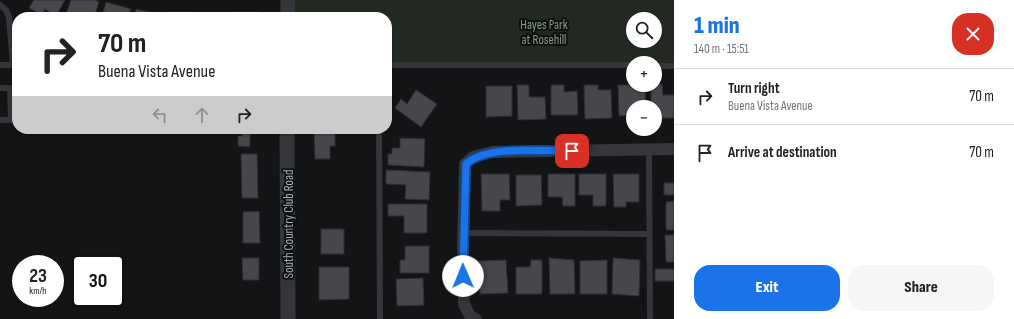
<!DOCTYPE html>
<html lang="en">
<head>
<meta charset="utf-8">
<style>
	body { margin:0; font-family:"Sofia Sans Condensed",sans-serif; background:#f6f6f6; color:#222; height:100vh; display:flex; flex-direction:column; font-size:15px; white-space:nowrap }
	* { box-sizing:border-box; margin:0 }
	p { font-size:13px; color:#767676 }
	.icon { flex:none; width:22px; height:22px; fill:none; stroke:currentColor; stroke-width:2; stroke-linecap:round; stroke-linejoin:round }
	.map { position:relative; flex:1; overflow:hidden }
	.drawer { display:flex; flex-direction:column; background:#fff; width:340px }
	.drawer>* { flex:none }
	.hud { position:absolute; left:12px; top:12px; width:380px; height:122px; border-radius:16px; box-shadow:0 1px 3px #0004; background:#fff; color:#222; overflow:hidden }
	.tools { position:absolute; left:626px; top:12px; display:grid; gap:8px }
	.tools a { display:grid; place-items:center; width:36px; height:36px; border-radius:50%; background:#fff; box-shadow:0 1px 3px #0004; font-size:20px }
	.speed { position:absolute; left:12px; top:255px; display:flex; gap:8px; font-size:20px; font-weight:700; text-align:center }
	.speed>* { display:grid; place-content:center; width:52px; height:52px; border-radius:50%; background:#fff; box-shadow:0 1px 3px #0004; line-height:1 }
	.speed small { font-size:10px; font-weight:400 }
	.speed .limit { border:2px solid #111; border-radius:6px; background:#fff; color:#111 }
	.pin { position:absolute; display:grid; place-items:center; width:34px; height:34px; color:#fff; margin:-17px; border-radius:8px; box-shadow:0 2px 6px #0006 }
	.me { position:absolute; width:44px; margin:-22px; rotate:359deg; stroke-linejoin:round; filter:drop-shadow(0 0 3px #0008) }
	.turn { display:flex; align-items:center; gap:14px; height:84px; padding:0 20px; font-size:18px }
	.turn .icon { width:52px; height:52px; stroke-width:2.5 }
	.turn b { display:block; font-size:28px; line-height:34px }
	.lanes { display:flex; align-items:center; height:38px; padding:0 20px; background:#0003; justify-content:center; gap:20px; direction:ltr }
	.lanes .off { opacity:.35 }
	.round { display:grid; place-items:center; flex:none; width:42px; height:42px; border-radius:16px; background:#f6f6f6 }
	.headline { display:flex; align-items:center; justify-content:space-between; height:68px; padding:0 20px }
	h1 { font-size:24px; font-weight:800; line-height:30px; color:#1a73e8 }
	.button { display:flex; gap:8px; margin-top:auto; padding:8px 20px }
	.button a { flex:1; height:46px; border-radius:16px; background:#1a73e8; color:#fff; font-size:16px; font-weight:800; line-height:46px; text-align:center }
	.button a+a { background:#f6f6f6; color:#222 }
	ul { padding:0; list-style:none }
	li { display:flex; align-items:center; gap:12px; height:56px; padding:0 20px; border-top:1px solid #e0e0e0 }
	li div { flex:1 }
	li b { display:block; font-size:15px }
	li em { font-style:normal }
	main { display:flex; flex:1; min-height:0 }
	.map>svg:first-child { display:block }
	.green { fill:#222922; fill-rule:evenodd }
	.building { fill:#45474a; stroke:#2e2e30 }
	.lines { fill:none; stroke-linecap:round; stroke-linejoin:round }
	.service { stroke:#353639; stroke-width:6 }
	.minor { stroke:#353639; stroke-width:12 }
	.tertiary { stroke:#353639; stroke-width:15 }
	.route-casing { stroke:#114b97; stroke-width:10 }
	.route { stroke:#1a73e8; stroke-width:7 }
	.labels { text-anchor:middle; stroke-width:4; stroke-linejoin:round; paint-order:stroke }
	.park-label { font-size:13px; fill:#849c80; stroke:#0e0f10 }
	.street-label { font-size:13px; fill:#a7adb3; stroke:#0e0f10 }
</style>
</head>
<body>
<main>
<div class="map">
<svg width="674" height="319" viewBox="0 0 674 319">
	<rect width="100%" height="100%" fill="#131415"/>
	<path class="green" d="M296 0H674V63L387 62V17H296ZM633 19H655V41H633Z"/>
	<g class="building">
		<path d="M34 0H65L56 16 45 9 42 15 29 8Z"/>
		<path d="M71 0H95L99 2 94 17H65Z"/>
		<path d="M106 2 131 9 128 17H102Z"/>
		<path d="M136 9 162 15V17H135Z"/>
		<rect x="166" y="12" width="26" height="5"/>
		<rect x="233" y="12" width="26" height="5"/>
		<path d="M225 13V17H198V14Z"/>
		<path d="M662 84 663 95H674V118H655V107H651V85Z"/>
		<path d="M517 85H529V97H545L546 119 518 120Z"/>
		<path d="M551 85H564V92L577 91 578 115H551Z"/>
		<path d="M584 85H598V90H611L612 118 585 119Z"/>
		<path d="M618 85H645L646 107H633V115L619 116Z"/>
		<path d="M486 86H512V116L486 117Z"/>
		<path d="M416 90 437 104 421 127 395 108 401 99 407 104Z"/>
		<path d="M242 129H258V134H250V147L238 146V136H242Z"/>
		<path d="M314 129H335V146H330V159H315Z"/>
		<path d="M400 138 425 139 424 167 388 165V154H392V148H400Z"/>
		<path d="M241 154H257L258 198H242Z"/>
		<path d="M386 170 430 172 429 200 405 199 406 185 386 184Z"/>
		<path d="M481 174H509L510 200H500V211H482Z"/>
		<path d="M548 174H575V206H563L562 197H548Z"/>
		<path d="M579 174H606V206H593V195H579Z"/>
		<path d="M613 174H639V202H626V207H614Z"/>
		<path d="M516 175H541L542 205 516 206Z"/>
		<rect x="664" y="183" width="10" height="12"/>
		<path d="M674 201V230H666V202Z"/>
		<path d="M388 204H427V233H404V216H388Z"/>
		<path d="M259 211 260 243H243V212Z"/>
		<rect x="321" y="229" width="23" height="25"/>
		<path d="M665 235H674V262H666Z"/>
		<path d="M405 246H429V273H400V260H405Z"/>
		<path d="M242 258H259V280H243Z"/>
		<path d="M549 258 574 260 575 294H550Z"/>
		<path d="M613 258 640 260 639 296 612 294Z"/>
		<path d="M506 260 508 293 480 294 479 261Z"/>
		<path d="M531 260H542V294H516V267H530Z"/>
		<path d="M607 260V294H580V261Z"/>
		<path d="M319 267H349V299L319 300Z"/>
		<rect x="655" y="269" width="19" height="12"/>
		<path d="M423 278 424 305 397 306 396 279Z"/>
	</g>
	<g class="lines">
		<g class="service">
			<path d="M0 5 6 10 9 17 13 65"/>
			<path d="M0 65H15"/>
			<path d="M387 65H633"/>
			<path d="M655 66H674"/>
			<path d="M0 88H10L11 120H0"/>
			<path d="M379 129 380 319"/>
			<path d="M649 150 650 319"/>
			<path d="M463 233 649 234"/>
		</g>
		<path class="minor" d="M476 319 470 316 464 304 463 248 465 164 473 157 492 152 674 149"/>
		<g class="tertiary">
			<path d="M288 17V0"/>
			<path d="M287 129 288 319"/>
		</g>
	</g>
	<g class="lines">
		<g class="route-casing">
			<path id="route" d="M463 276 466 164C487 145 543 151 572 151"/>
		</g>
		<use href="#route" class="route"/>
	</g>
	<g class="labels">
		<g class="park-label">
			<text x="544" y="29">Hayes Park<tspan x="544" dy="15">at Rosehill</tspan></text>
		</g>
		<g class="street-label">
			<text transform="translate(288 224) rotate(-90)" y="5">South Country Club Road</text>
		</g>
	</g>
</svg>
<div class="tools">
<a><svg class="icon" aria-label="search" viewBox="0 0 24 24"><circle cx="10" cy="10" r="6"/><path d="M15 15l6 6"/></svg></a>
<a>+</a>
<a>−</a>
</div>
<div class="speed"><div>23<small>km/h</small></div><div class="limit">30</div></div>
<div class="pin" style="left:572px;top:151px;background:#d93025"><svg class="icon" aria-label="arrive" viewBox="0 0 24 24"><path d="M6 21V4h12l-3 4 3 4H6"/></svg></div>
<svg class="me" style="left:463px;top:276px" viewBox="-20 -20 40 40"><circle r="19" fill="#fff"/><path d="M0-13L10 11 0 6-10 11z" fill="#1a73e8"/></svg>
<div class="hud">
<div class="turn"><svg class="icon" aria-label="right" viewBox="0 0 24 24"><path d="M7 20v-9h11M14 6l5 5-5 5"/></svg><div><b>70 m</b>Buena Vista Avenue</div></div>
<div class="lanes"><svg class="icon off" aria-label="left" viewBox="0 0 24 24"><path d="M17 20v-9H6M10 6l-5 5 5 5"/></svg><svg class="icon off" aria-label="ahead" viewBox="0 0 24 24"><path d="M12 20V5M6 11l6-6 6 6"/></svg><svg class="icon" aria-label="right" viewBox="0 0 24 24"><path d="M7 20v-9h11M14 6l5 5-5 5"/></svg></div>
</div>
</div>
<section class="drawer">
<div class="headline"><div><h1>1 min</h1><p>140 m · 15:51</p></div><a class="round" style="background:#d93025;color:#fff"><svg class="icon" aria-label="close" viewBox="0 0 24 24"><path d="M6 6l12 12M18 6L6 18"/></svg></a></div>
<ul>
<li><svg class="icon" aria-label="right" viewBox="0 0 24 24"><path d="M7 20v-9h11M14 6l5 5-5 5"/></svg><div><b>Turn right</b><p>Buena Vista Avenue</p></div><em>70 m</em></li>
<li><svg class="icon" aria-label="arrive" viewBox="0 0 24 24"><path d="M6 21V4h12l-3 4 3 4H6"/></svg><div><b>Arrive at destination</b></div><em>70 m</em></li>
</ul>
<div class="button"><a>Exit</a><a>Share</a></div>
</section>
</main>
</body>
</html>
